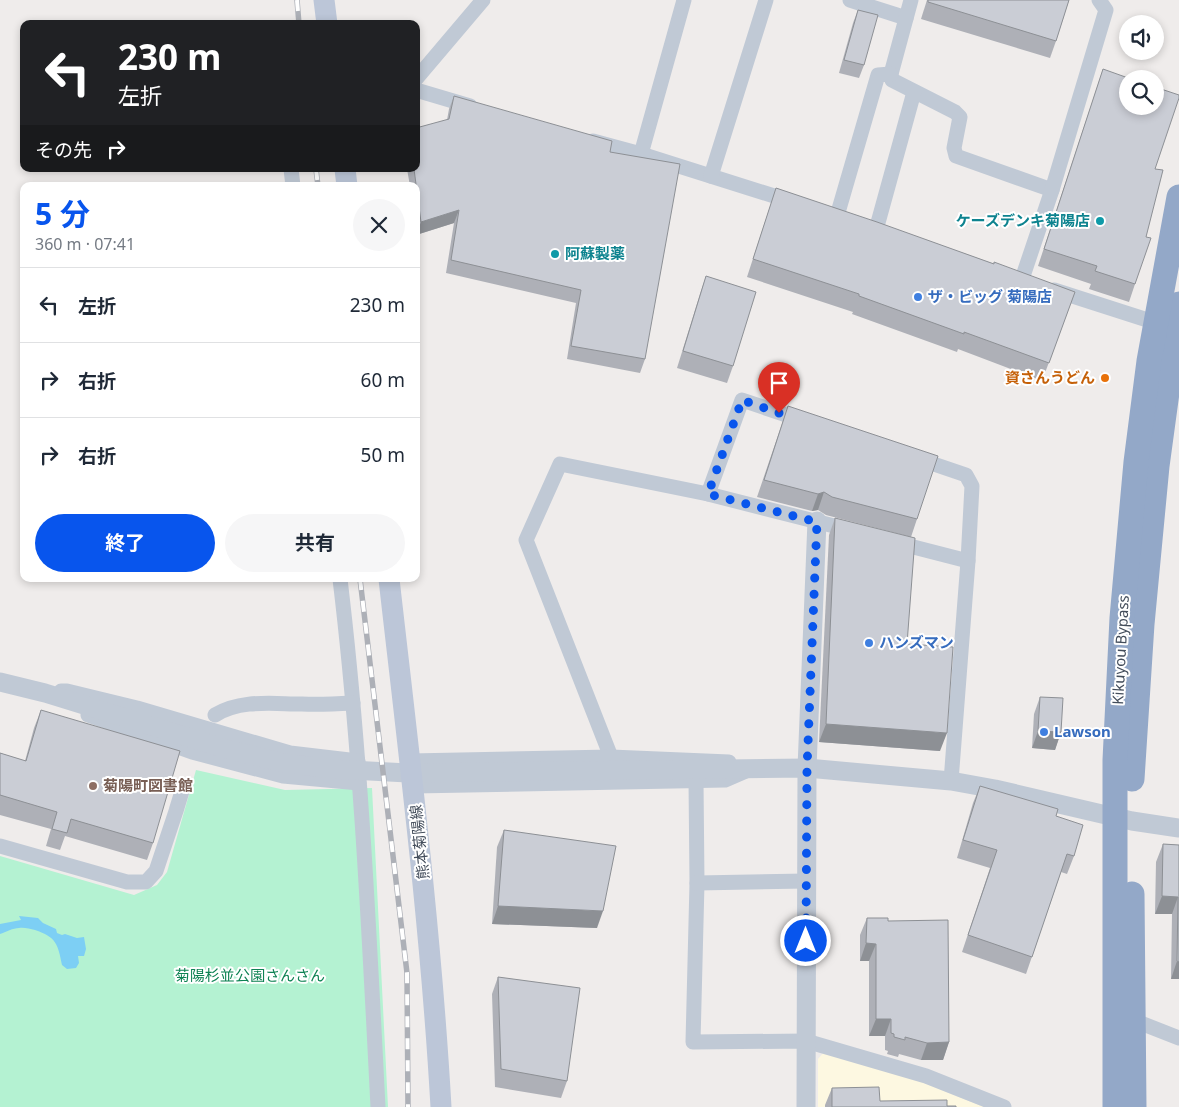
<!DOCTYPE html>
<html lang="ja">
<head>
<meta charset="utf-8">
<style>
	body { margin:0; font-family:"Noto Sans","Noto Sans JP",sans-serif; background:#f6f6f7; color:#1f2937; height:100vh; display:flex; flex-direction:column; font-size:19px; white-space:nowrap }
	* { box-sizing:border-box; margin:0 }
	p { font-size:16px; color:#747a83 }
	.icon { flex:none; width:28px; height:28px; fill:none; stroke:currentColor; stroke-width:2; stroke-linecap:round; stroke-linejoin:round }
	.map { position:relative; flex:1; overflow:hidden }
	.sheet { position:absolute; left:20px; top:182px; width:400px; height:400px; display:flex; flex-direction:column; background:#fff; border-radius:10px; box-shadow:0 2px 8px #0003 }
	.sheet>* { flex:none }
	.hud { position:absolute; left:20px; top:20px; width:400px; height:152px; border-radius:10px; box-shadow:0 2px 8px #0003; background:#202124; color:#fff; overflow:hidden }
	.fabs { position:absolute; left:1119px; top:15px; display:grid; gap:10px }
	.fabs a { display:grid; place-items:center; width:45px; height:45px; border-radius:50%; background:#fff; box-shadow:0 2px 8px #0003; font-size:25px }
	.pin { position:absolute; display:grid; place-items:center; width:42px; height:42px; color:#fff; margin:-51px -21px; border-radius:50% 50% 50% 0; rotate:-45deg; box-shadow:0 0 5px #0007 }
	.pin .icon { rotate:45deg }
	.me { position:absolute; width:55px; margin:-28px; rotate:0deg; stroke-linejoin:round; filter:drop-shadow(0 0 4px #0008) }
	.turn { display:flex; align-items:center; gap:18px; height:105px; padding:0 15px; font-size:22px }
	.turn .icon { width:65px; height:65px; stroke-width:2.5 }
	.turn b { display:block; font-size:35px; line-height:42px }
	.then { display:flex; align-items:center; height:48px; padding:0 15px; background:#0003; gap:10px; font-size:19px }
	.round { display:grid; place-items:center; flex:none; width:52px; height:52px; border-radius:26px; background:#f6f6f7 }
	.summary { display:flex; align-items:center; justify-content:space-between; height:85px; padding:0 15px }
	h1 { font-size:30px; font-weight:700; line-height:38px; color:#0855ed }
	.button { display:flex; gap:10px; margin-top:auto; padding:10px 15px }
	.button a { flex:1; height:58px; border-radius:30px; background:#0855ed; color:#fff; font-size:20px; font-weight:700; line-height:58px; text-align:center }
	.button a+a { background:#f6f6f7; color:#1f2937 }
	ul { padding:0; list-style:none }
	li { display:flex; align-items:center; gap:15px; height:75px; padding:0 15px; border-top:1px solid #e0e1e3 }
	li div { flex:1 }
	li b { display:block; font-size:19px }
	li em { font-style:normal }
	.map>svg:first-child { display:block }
	.commercial { fill:#fdf8e1 }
	.green { fill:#b4f2d2 }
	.water { fill:#7dcff4 }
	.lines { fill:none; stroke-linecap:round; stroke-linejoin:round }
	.minor { stroke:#c0c9d5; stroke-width:15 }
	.tertiary { stroke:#c0c9d5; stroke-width:19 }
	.secondary { stroke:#bcc6d8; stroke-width:21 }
	.trunk { stroke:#93a8c8; stroke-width:25 }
	.rail-casing { stroke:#adb0b7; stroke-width:5.5 }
	.rail { stroke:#fff; stroke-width:4; stroke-dasharray:11; stroke-linecap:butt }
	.wall { fill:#aeb0b7 }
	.shaded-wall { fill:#8d9095 }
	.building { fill:#cacdd5; stroke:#8d9095 }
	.route { stroke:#0855ed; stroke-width:9; stroke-dasharray:0 16.2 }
	.culture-dot { fill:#0f9aa8; stroke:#fff; stroke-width:2 }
	.shop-dot { fill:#3f7fe0; stroke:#fff; stroke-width:2 }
	.food-dot { fill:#e8710a; stroke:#fff; stroke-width:2 }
	.education-dot { fill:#8d6e63; stroke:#fff; stroke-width:2 }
	.labels { text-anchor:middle; stroke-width:4; stroke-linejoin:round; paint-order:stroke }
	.culture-label { font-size:15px; font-weight:bold; fill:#0d838f; stroke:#fff; text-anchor:end }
	.shop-label { font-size:15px; font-weight:bold; fill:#366cbe; stroke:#fff; text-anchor:start }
	.food-label { font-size:15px; font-weight:bold; fill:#c56008; stroke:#fff; text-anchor:end }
	.street-label { font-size:15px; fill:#434d5b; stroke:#fff }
	.education-label { font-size:15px; font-weight:bold; fill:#785e54; stroke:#fff; text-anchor:start }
	.park-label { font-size:15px; fill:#0e8253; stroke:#fff }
</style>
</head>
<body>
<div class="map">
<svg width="1179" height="1107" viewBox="0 0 1179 1107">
	<rect width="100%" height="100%" fill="#efeceb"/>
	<path class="commercial" d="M823 1053 922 1082 984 1107H818V1059Z"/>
	<path class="green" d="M196 770 285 790 372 788 388 1107H0V856L134 895 157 885 167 872Z"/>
	<path class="water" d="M19 916 38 918 43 923 56 929 57 933 62 935 65 934 77 938 84 937 86 949 84 956H78L79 963 76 968 67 969 62 965C58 944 56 937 35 930 30 929 24 927 19 928 13 928 6 932 0 934V924L21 920Z"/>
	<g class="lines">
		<g class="minor">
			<path d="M850 0 906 18"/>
			<path d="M911 0 891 74 892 80 955 112 960 117 954 148 956 156 1052 190"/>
			<path d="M416 79 483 0"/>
			<path d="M416 90 470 106"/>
			<path d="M593 141 641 154 793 202"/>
			<path d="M641 154 684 0"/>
			<path d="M291 169 293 186"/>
			<path d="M711 176 766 0"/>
			<path d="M837 216 878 75 891 74"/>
			<path d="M876 230 914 92"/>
			<path d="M1022 279 1052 190 1106 10 1099 0"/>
			<path d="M1054 290 1163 325"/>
			<path d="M916 458 966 475 972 486 968 561 951 781"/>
			<path d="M708 494 742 400 804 421"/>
			<path d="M894 542 968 561"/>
			<path d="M340 579C361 754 369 931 378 1107"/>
			<path d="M61 691H67L137 708 290 753 358 761"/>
			<path d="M88 715 192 752 283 776 359 783"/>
			<path d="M215 715C241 699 273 704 302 704 319 705 336 704 353 703"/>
			<path d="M611 757 526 540 560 464 708 494 850 530"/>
			<path d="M410 761 611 757 729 762"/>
			<path d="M696 781 697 883 693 1042 806 1041 926 1076 1004 1107"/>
			<path d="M414 786 725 780 748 770"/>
			<path d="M0 846 127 882H146L156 871 176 811 183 788"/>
			<path d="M697 883 806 881"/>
			<path d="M1133 1020 1179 1038"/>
		</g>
		<g class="tertiary">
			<path d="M0 682 45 693 226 749 284 763 331 769 408 773 807 768 951 781 995 789 1132 821 1179 828"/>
			<path d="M806 1107 807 768 817 521"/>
		</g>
		<g class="secondary">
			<path d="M324 0 327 24"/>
			<path d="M345 169 347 186"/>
			<path d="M389 579C409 755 431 930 441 1107"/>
		</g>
		<g class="trunk">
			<path d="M1132 779 1142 624 1157 466 1179 304"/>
			<path d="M1132 894 1134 1107"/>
			<path d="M1115 1107V760L1122 618 1136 462 1149 361 1179 197"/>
		</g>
		<g class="rail-casing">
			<g id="rail">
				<path d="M297 0 299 24"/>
				<path d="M316 169 318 186"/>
				<path d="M360 579 407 973 408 1107"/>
			</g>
		</g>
		<use href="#rail" class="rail"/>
	</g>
	<g class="wall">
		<path d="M927 0H1069L1056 41 1050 58 921 19Z"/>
		<path d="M858 10 864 65 859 78 839 73 853 23Z"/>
		<path d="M1103 69 1155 169 1146 237 1135 284 1129 302 1089 289 1091 284 1038 266Z"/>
		<path d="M454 96 610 152 645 359 640 373 567 359 576 303 446 273 454 223 416 235V186H410L407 169H416L447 120 449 109Z"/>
		<path d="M776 188 1075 292 1042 381 958 349 957 352 852 314 853 312 747 277Z"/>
		<path d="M706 276 733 366 727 383 677 368 700 294Z"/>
		<path d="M788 406 917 519 911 537 826 515 818 510 812 511 757 497Z"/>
		<path d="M835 518 907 644 940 751 819 742 829 535Z"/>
		<path d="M1040 697 1061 732 1055 750 1032 748 1034 714Z"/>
		<path d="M41 710 153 843 147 860 65 836 60 850 46 846 51 829 0 815V753L25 761 34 728Z"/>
		<path d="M980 786 1056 816 1074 856 1067 874 1061 872 1026 974 962 952 990 868 957 858 973 803Z"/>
		<path d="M504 830 597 928 492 924 497 847Z"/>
		<path d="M1163 844 1179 845V979H1171L1172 914H1155L1156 862Z"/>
		<path d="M867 918 888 921 949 1042 943 1060H921L899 1054 898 1057 887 1054 888 1051 885 1050V1036H869V961H860V935Z"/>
		<path d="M498 977 567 1081 561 1098 495 1087 492 994Z"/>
		<path d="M832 1088 880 1101 956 1107H825V1105Z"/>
	</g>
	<g class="shaded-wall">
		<path d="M459 210 454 223 416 235 421 222Z"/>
		<path d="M824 492 818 510 812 511 818 494Z"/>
		<path d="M826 724 947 733 940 751 819 742Z"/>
		<path d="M1038 731 1061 732 1055 750 1032 748Z"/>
		<path d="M1162 896 1178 897 1172 914H1155Z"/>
		<path d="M498 906 603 911 597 928 492 924Z"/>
		<path d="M866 943 876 944 869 961H860Z"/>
		<path d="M1177 961 1179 962V979H1171Z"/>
		<path d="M876 1019H891L885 1036H869Z"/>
		<path d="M949 1042 943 1060H921L927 1043Z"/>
	</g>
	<g class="building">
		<path d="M928 0H1069L1056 41 928 2Z"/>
		<path d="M858 10 878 15 864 65 844 60Z"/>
		<path d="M1103 69 1131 79H1128V106H1155V87L1179 95V98L1155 169 1163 170 1146 237 1151 238 1135 284 1095 271 1097 266 1044 249Z"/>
		<path d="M454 96 612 141 610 152 680 164 645 359 571 346 581 290 451 260 459 210 421 222 414 169H416V128L449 119Z"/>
		<path d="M776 188 877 222 994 264V262L1075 292 1049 363 964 332V334L859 296V294L753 259Z"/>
		<path d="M706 276 756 292 733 366 683 351Z"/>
		<path d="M788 406 938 456 917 519 832 497 824 492 818 494 764 480Z"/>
		<path d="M835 518 915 538 907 644 953 647 947 733 826 724Z"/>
		<path d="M1040 697 1063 698 1061 732 1038 731Z"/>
		<path d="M41 710 180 751 153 843 71 819 67 833 52 829 57 812 0 795V753L26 761Z"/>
		<path d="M980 786 1058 809 1056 816 1083 825 1074 856 1067 854 1032 957 968 935 997 850 963 840Z"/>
		<path d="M504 830 616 846 603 911 498 906Z"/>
		<path d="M1163 844 1179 845V962L1177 961 1178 897 1162 896Z"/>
		<path d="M867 918H888V921L948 920 949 1042 927 1043 905 1037V1040L894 1037V1034L891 1033V1019H876V944L866 943Z"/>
		<path d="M498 977 580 988 567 1081 501 1069Z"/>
		<path d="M879 1087 880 1101 947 1100V1106H956V1107H832V1088Z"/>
	</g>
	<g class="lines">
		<path class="route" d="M779 413 742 400 708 494 817 522 807 768 806 941"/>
	</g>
	<g class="culture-dot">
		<circle cx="1100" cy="221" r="5"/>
		<circle cx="555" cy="254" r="5"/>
	</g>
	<g class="shop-dot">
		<circle cx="918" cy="297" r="5"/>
		<circle cx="869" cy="643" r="5"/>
		<circle cx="1044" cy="732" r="5"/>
	</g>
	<circle class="food-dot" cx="1105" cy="378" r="5"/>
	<circle class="education-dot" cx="93" cy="786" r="5"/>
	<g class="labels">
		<g class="culture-label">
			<text x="1090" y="226">ケーズデンキ菊陽店</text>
			<text x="565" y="259" text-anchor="start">阿蘇製薬</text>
		</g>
		<g class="shop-label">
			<text x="928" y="302">ザ・ビッグ 菊陽店</text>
			<text x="879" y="648">ハンズマン</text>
			<text x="1054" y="737">Lawson</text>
		</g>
		<g class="food-label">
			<text x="1095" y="383">資さんうどん</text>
		</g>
		<g class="street-label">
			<text transform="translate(1121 650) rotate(-87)" y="5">Kikuyou Bypass</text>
			<text transform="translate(420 842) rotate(-96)" y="5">熊本菊陽線</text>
		</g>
		<g class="education-label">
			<text x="103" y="791">菊陽町図書館</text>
		</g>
		<g class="park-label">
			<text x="250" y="981">菊陽杉並公園さんさん</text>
		</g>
	</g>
</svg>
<div class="fabs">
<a><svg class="icon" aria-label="sound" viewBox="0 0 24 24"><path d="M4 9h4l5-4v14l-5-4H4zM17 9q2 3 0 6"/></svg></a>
<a><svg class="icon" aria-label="search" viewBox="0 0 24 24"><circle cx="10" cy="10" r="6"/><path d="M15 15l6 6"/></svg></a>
</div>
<div class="pin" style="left:779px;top:413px;background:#d93025"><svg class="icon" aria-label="arrive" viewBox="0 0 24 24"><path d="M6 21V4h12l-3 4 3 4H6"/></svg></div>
<svg class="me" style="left:806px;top:941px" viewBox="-20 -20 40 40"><circle r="17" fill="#0855ed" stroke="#fff" stroke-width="3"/><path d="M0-11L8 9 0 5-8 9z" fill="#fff"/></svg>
<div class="hud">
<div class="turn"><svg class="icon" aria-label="left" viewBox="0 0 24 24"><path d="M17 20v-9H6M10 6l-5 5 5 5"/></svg><div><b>230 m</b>左折</div></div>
<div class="then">その先<svg class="icon" aria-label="right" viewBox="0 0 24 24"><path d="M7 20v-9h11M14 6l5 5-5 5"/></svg></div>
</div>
<section class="sheet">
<div class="summary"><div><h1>5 分</h1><p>360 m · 07:41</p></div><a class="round"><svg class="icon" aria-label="close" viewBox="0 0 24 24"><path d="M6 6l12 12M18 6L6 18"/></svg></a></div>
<ul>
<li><svg class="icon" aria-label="left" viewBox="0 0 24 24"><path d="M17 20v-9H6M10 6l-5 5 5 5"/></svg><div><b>左折</b></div><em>230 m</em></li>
<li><svg class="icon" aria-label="right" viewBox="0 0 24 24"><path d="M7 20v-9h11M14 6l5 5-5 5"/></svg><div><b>右折</b></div><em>60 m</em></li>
<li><svg class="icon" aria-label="right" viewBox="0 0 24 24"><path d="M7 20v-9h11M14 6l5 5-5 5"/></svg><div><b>右折</b></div><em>50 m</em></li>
</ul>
<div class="button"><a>終了</a><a>共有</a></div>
</section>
</div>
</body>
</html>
